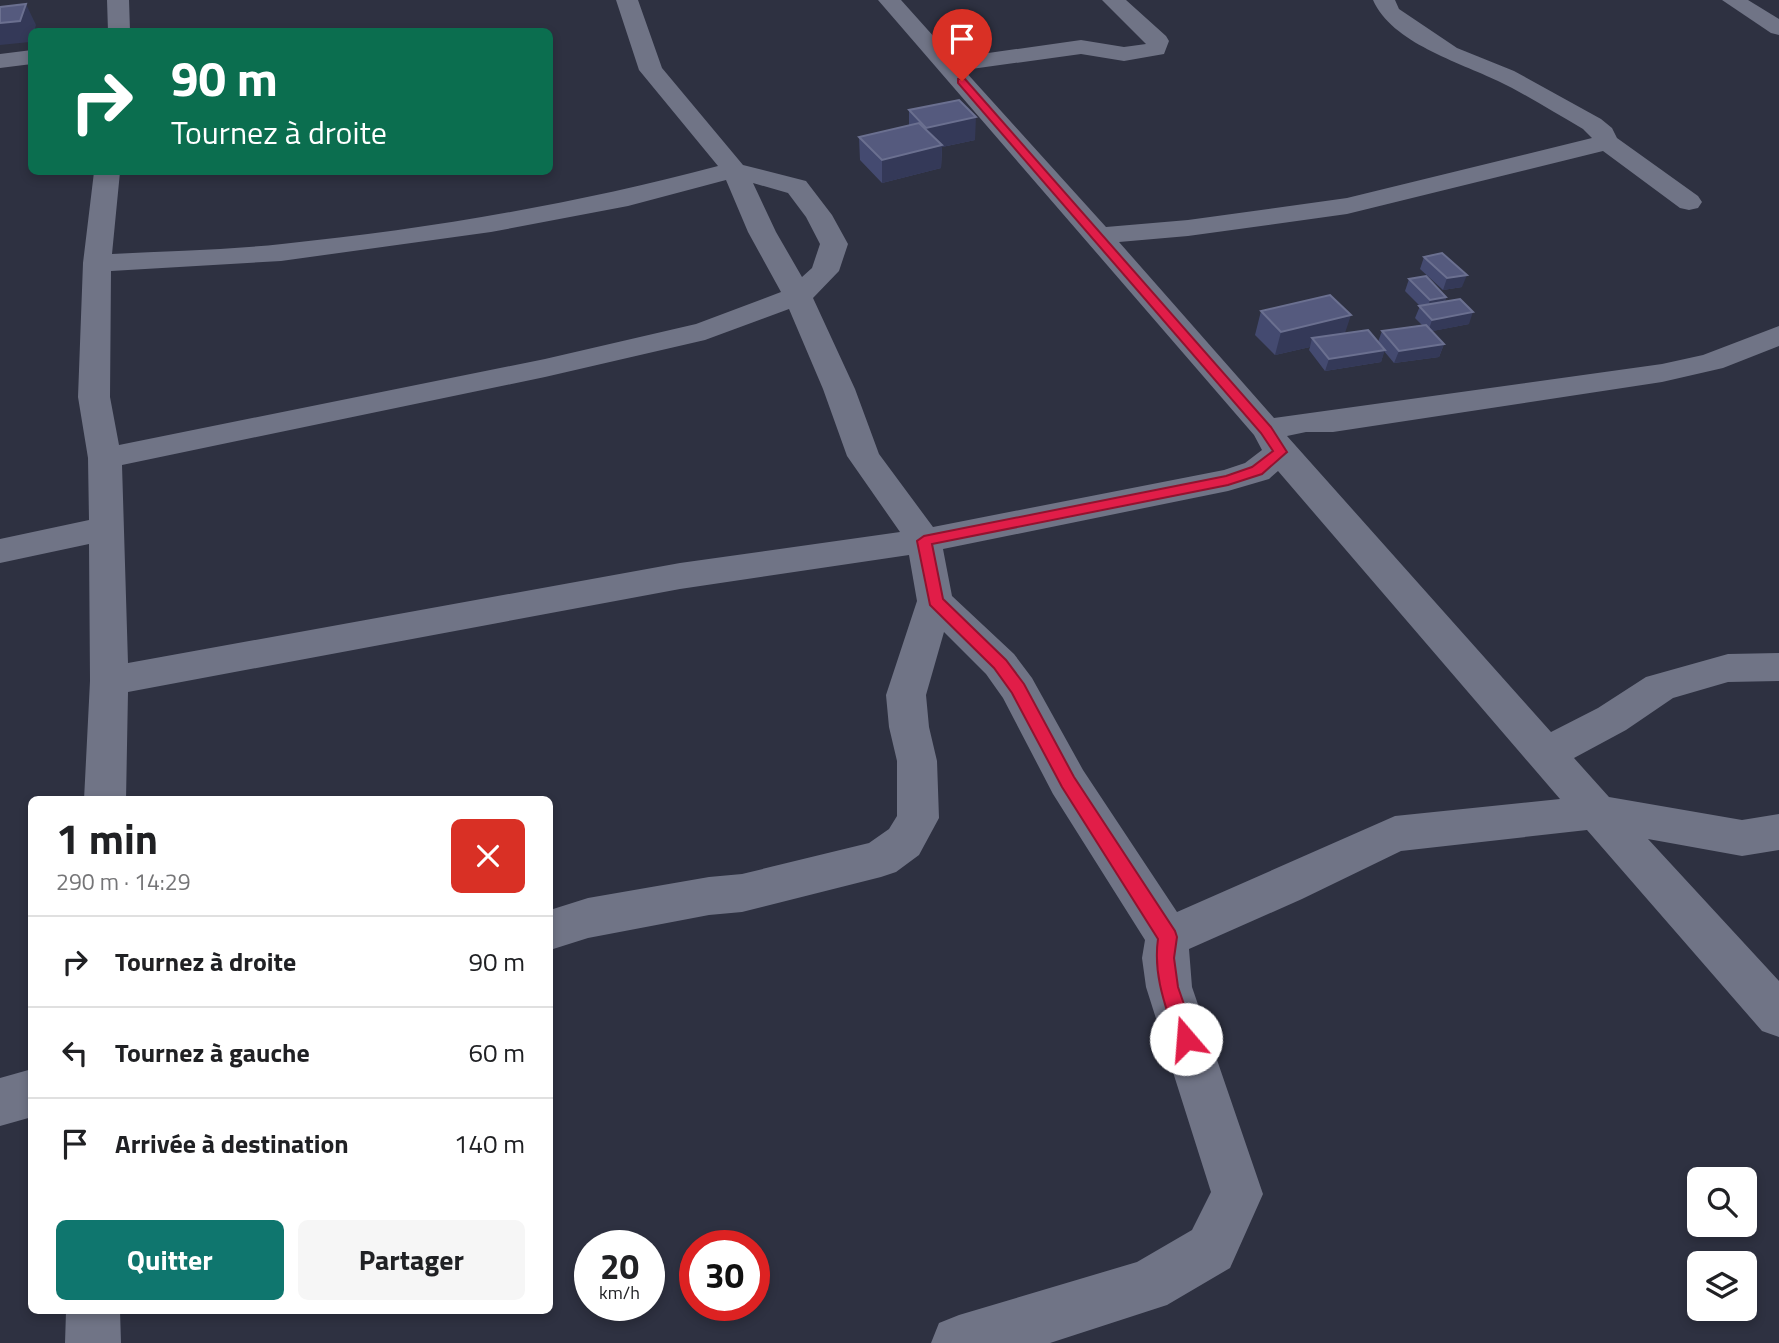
<!DOCTYPE html>
<html lang="fr">
<head>
<meta charset="utf-8">
<style>
	body { margin:0; font-family:"Titillium Web",sans-serif; background:#f6f6f6; color:#202124; height:100vh; display:flex; flex-direction:column; font-size:26px; white-space:nowrap }
	* { box-sizing:border-box; margin:0 }
	p { font-size:23px; color:#757577 }
	.icon { flex:none; width:38px; height:38px; fill:none; stroke:currentColor; stroke-width:2; stroke-linecap:round; stroke-linejoin:round }
	.map { position:relative; flex:1; overflow:hidden }
	.drawer { position:absolute; left:28px; top:796px; width:525px; height:518px; display:flex; flex-direction:column; background:#fff; border-radius:10px; box-shadow:0 4px 10px #0003 }
	.drawer>* { flex:none }
	.guide { position:absolute; left:28px; top:28px; width:525px; height:147px; border-radius:10px; box-shadow:0 4px 10px #0003; background:#0b6e4f; color:#fff; overflow:hidden }
	.tools { position:absolute; left:1687px; top:1167px; display:grid; gap:14px }
	.tools a { display:grid; place-items:center; width:70px; height:70px; border-radius:10px; background:#fff; box-shadow:0 4px 10px #0003; font-size:35px }
	.speed { position:absolute; left:574px; top:1230px; display:flex; gap:14px; font-size:35px; font-weight:700; text-align:center }
	.speed>* { display:grid; place-content:center; width:91px; height:91px; border-radius:50%; background:#fff; box-shadow:0 4px 10px #0003; line-height:1 }
	.speed small { font-size:18px; font-weight:400 }
	.speed .limit { border:10px solid #d22; background:#fff; color:#111 }
	.pin { position:absolute; display:grid; place-items:center; width:60px; height:60px; color:#fff; margin:-72px -30px; border-radius:50% 50% 50% 0; rotate:-45deg; box-shadow:0 0 7px #0007 }
	.pin .icon { rotate:45deg }
	.me { position:absolute; width:77px; margin:-38px; rotate:342deg; stroke-linejoin:round; filter:drop-shadow(0 0 5px #0008) }
	.turn { display:flex; align-items:center; gap:24px; height:147px; padding:0 28px; font-size:32px }
	.turn .icon { width:91px; height:91px; stroke-width:2.5 }
	.turn b { display:block; font-size:49px; line-height:60px }
	.round { display:grid; place-items:center; flex:none; width:74px; height:74px; border-radius:10px; background:#f6f6f6 }
	.headline { display:flex; align-items:center; justify-content:space-between; height:119px; padding:0 28px }
	h1 { font-size:42px; font-weight:700; line-height:52px }
	.primary-button { display:flex; gap:14px; margin-top:auto; padding:14px 28px }
	.primary-button a { flex:1; height:80px; border-radius:10px; background:#0f766e; color:#fff; font-size:28px; font-weight:700; line-height:80px; text-align:center }
	.primary-button a+a { background:#f6f6f6; color:#202124 }
	ul { padding:0; list-style:none }
	li { display:flex; align-items:center; gap:21px; height:91px; padding:0 28px; border-top:2px solid #e0e0e0 }
	li div { flex:1 }
	li b { display:block; font-size:26px }
	li em { font-style:normal }
	.map>svg:first-child { display:block }
	.lines { fill:none; stroke-linecap:round; stroke-linejoin:round }
	.street { fill:#707486; fill-rule:evenodd }
	.wall { fill:#444a70 }
	.shaded-wall { fill:#343958 }
	.building { fill:#555a7e; stroke:#6b7090; stroke-width:2 }
	.route { fill:#e11d48; stroke:#92132f; stroke-width:2 }
</style>
</head>
<body>
<div class="map">
<svg width="1779" height="1343" viewBox="0 0 1779 1343">
	<rect width="100%" height="100%" fill="#2e3141"/>
	<g class="lines">
		<g class="street">
			<path d="M107 0H129L130 32H108Z"/>
			<path d="M616 0H638L662 68 743 165 806 181 832 215 848 244 839 271 813 298 855 389 879 454 933 527 1224 470 1245 463 1262 450 1254 435 878 0H901L953 58 1081 40 1124 47 1146 44 1102 0H1126L1166 36 1169 41 1164 54 1124 61 1081 54 964 70 1106 227 1188 220 1347 198 1592 138 1583 129C1555 113 1527 95 1498 81 1459 62 1392 43 1373 0H1395L1399 9 1457 48 1514 71 1601 119 1612 128 1617 138 1698 196 1702 202 1698 208 1689 210 1680 208 1603 151 1347 214 1188 236 1119 242 1274 418 1662 364 1703 355 1779 326V346L1723 368 1662 382 1333 432H1306L1287 436 1551 732 1598 708 1646 677 1728 654 1779 653V681L1728 682 1673 698 1626 730 1574 758 1609 797 1742 820 1779 814V850L1742 856 1648 839 1779 981V1037L1762 1031 1587 830 1401 851 1302 899 1189 949 1192 987 1263 1194 1230 1268 1167 1305 1050 1343H931L939 1323 959 1315 1137 1262 1192 1230 1211 1192 1146 987 1142 958 1145 940 1053 794 1003 698 986 674 944 632 926 695 929 727 937 761 939 818 919 855 896 872 881 877 742 912 709 915 588 938 550 950V910L588 898 709 877 742 874 869 843 889 829 897 816V761L889 727 886 695 917 601 909 555 680 589 128 692 126 800H84L90 681 89 544 0 563V539L89 520 88 458 78 397 83 263 94 172H120L112 254C169 251 226 250 282 244 429 229 575 204 718 166L639 70ZM726 180 748 232 781 292 696 324 545 359 119 445 110 397 111 271 281 261 491 232 628 206ZM753 183 788 193 806 217 820 244 812 268 802 277 776 232ZM789 309 823 389 847 456 900 532 680 563 128 663 122 465 545 377 705 340ZM1278 471 1560 799 1395 816 1177 912 1083 770 1032 678 1014 654 952 596 943 549 1228 491 1269 479Z"/>
			<path d="M1722 0H1748L1779 19V35L1771 33Z"/>
			<path d="M32 50V64L0 68V54Z"/>
			<path d="M32 1069V1117L0 1126V1078Z"/>
			<path d="M66 1311H120L121 1343H65Z"/>
		</g>
	</g>
	<g class="wall">
		<path d="M909 110 975 140 942 147 941 168 882 183 860 160 859 137 909 126Z"/>
		<path d="M1424 257 1462 287 1443 290 1420 269Z"/>
		<path d="M1409 279 1446 297 1445 301 1469 324 1432 331 1444 344 1439 357 1394 363 1384 351 1381 362 1325 371 1309 350 1310 347 1275 355 1255 335 1261 311 1378 342 1382 331 1422 325 1415 318 1420 306 1405 291Z"/>
	</g>
	<g class="shaded-wall">
		<path d="M26 4 36 25 34 32H32L30 42 0 45V23Z"/>
		<path d="M976 117 975 140 942 147 941 168 882 183V160L926 149V128Z"/>
		<path d="M1467 275 1462 287 1443 290 1447 278Z"/>
		<path d="M1446 297 1442 309 1426 312 1430 300Z"/>
		<path d="M1473 312 1469 324 1428 332 1432 320Z"/>
		<path d="M1351 315 1343 339 1312 338 1310 347 1275 355 1281 332Z"/>
		<path d="M1444 344 1439 357 1394 363 1399 351Z"/>
		<path d="M1385 350 1381 362 1325 371 1329 359Z"/>
	</g>
	<g class="building">
		<path d="M26 4 20 21 0 23V7Z"/>
		<path d="M959 100 976 117 926 128 909 110Z"/>
		<path d="M919 123 942 145 882 160 859 137Z"/>
		<path d="M1442 253 1467 275 1447 278 1424 257Z"/>
		<path d="M1426 276 1446 297 1430 300 1409 279Z"/>
		<path d="M1330 295 1351 315 1281 332 1261 311Z"/>
		<path d="M1460 299 1473 312 1432 320 1419 306Z"/>
		<path d="M1426 325 1444 344 1399 351 1382 331Z"/>
		<path d="M1368 330 1385 350 1329 359 1312 338Z"/>
	</g>
	<path class="route" d="M958 79H965L1271 427 1287 452 1262 474 1228 485 932 544 943 599 1006 660 1024 684 1074 777 1175 931 1177 937 1174 958 1178 987 1196 1039 1193 1045 1186 1048 1179 1045 1176 1039C1165 1005 1153 974 1158 939L1062 787 1012 693 994 668 930 605 917 541 924 536 1226 476 1252 467 1273 451 1261 433 958 83Z"/>
</svg>
<div class="tools">
<a><svg class="icon" aria-label="search" viewBox="0 0 24 24"><circle cx="10" cy="10" r="6"/><path d="M15 15l6 6"/></svg></a>
<a><svg class="icon" aria-label="layers" viewBox="0 0 24 24"><path d="M12 4l9 5-9 5-9-5zM3 14l9 5 9-5"/></svg></a>
</div>
<div class="speed"><div>20<small>km/h</small></div><div class="limit">30</div></div>
<div class="pin" style="left:962px;top:81px;background:#d93025"><svg class="icon" aria-label="arrive" viewBox="0 0 24 24"><path d="M6 21V4h12l-3 4 3 4H6"/></svg></div>
<svg class="me" style="left:1186px;top:1039px" viewBox="-20 -20 40 40"><circle r="19" fill="#fff"/><path d="M0-13L10 11 0 6-10 11z" fill="#e11d48"/></svg>
<div class="guide">
<div class="turn"><svg class="icon" aria-label="right" viewBox="0 0 24 24"><path d="M7 20v-9h11M14 6l5 5-5 5"/></svg><div><b>90 m</b>Tournez à droite</div></div>
</div>
<section class="drawer">
<div class="headline"><div><h1>1 min</h1><p>290 m · 14:29</p></div><a class="round" style="background:#d93025;color:#fff"><svg class="icon" aria-label="close" viewBox="0 0 24 24"><path d="M6 6l12 12M18 6L6 18"/></svg></a></div>
<ul>
<li><svg class="icon" aria-label="right" viewBox="0 0 24 24"><path d="M7 20v-9h11M14 6l5 5-5 5"/></svg><div><b>Tournez à droite</b></div><em>90 m</em></li>
<li><svg class="icon" aria-label="left" viewBox="0 0 24 24"><path d="M17 20v-9H6M10 6l-5 5 5 5"/></svg><div><b>Tournez à gauche</b></div><em>60 m</em></li>
<li><svg class="icon" aria-label="arrive" viewBox="0 0 24 24"><path d="M6 21V4h12l-3 4 3 4H6"/></svg><div><b>Arrivée à destination</b></div><em>140 m</em></li>
</ul>
<div class="primary-button"><a>Quitter</a><a>Partager</a></div>
</section>
</div>
</body>
</html>
